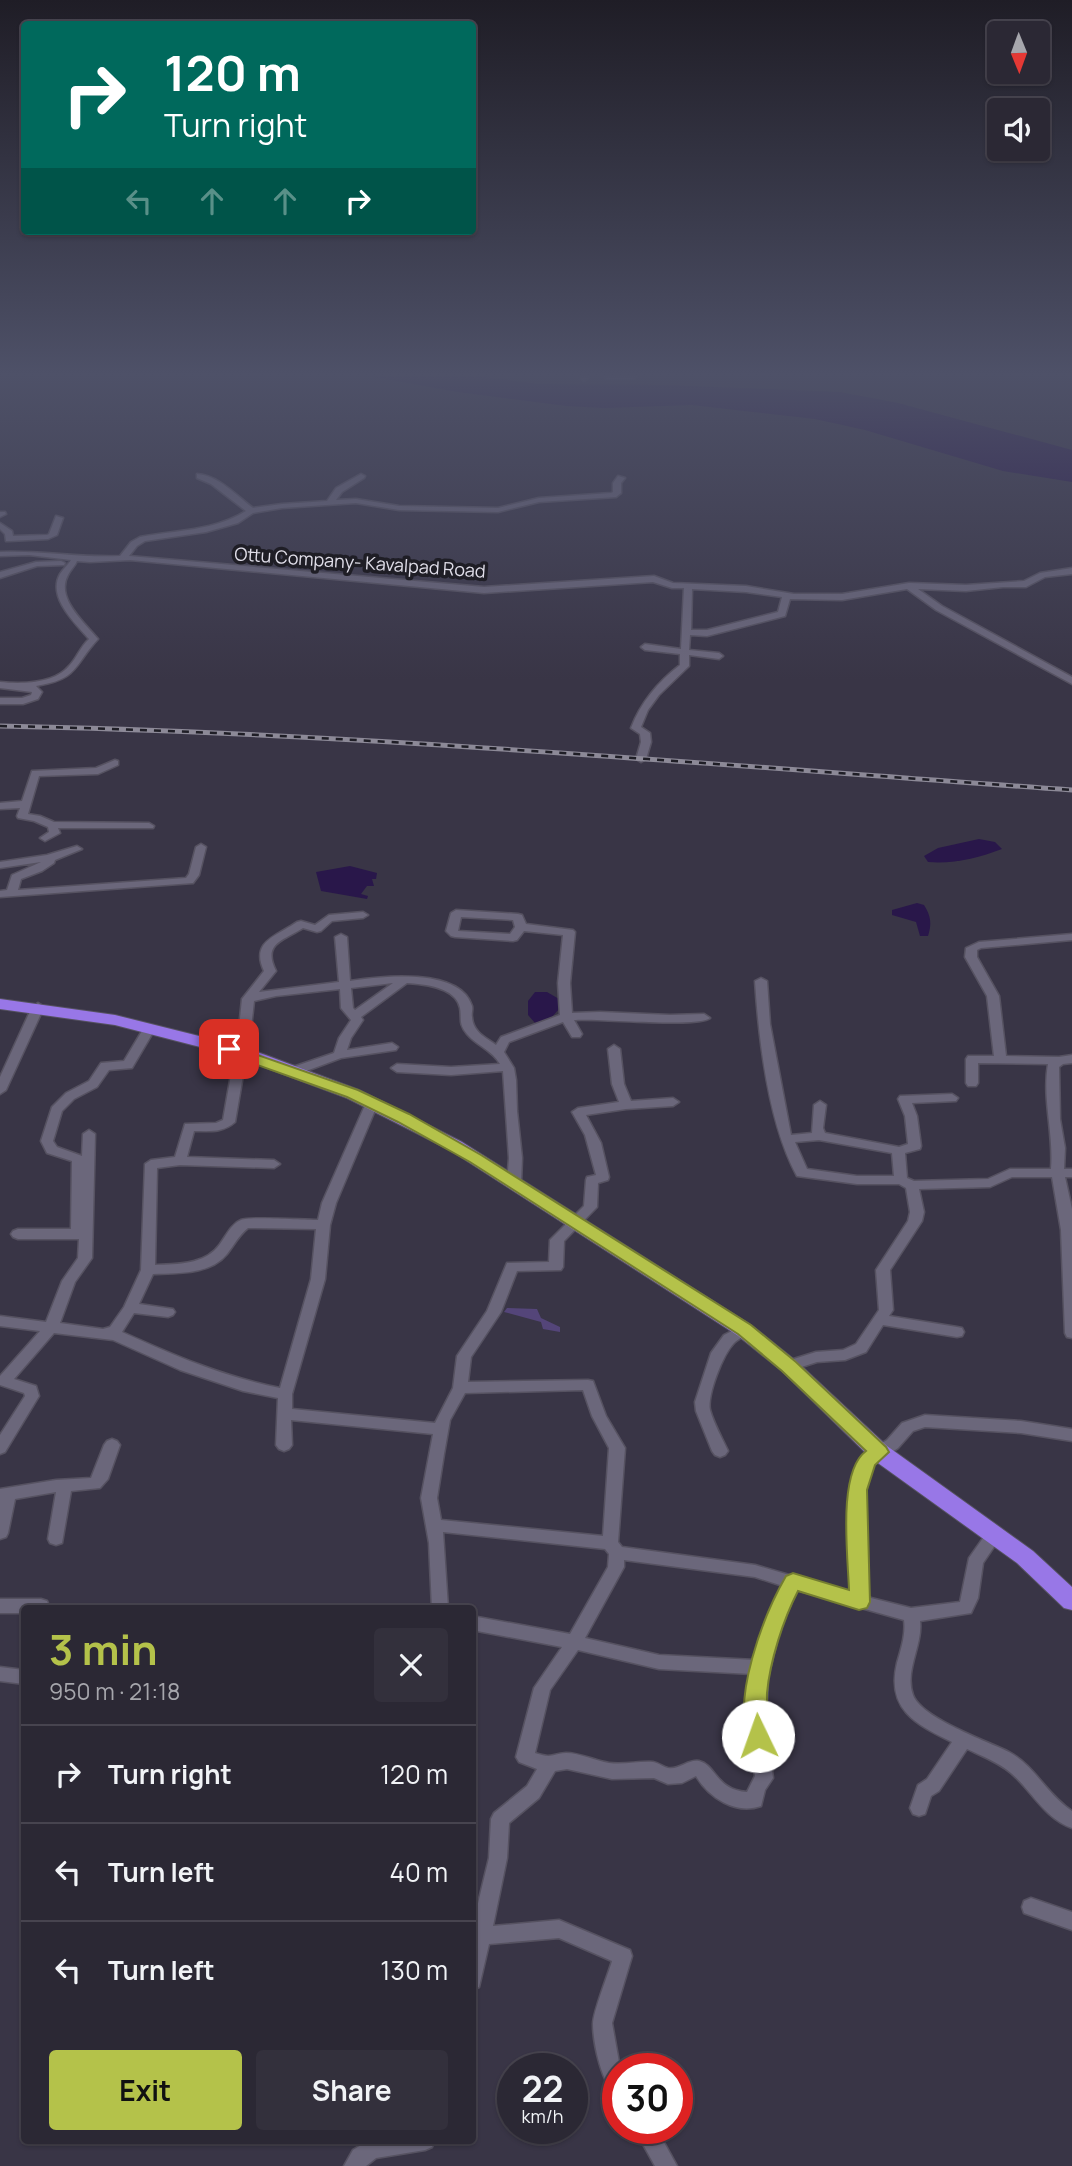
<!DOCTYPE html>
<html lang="en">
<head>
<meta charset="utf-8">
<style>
	body { margin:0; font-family:Manrope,sans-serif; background:#33303c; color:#f1f3f6; height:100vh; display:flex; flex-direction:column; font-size:26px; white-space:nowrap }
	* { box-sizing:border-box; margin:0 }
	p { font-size:23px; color:#a6a6ac }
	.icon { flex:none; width:38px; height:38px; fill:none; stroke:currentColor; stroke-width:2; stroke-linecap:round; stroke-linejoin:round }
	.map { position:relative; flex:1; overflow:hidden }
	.side { position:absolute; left:21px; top:1605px; width:455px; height:539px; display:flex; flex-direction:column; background:#2b2834; border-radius:7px; box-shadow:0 2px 5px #0004,0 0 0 2px #47444f }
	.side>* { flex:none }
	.banner { position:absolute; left:21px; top:21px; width:455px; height:214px; border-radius:7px; box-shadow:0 2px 5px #0004,0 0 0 2px #47444f; background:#00695c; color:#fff; overflow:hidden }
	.needle { width:46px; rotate:179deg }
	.buttons { position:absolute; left:987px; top:21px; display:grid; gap:14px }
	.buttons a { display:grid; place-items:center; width:63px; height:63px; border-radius:7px; background:#2b2834; box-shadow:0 2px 5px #0004,0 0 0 2px #47444f; font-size:35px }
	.speed { position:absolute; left:497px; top:2053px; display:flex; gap:14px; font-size:35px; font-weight:700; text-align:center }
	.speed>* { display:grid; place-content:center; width:91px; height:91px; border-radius:50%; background:#2b2834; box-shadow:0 2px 5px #0004,0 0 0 2px #47444f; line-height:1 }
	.speed small { font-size:18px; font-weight:400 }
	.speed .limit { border:10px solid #d22; background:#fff; color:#111 }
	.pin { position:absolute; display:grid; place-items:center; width:60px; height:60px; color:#fff; margin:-30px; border-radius:14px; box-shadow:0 4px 10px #0006 }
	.me { position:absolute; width:77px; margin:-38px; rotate:357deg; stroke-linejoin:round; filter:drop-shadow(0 0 5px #0008) }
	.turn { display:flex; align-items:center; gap:24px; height:147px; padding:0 28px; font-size:32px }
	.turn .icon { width:91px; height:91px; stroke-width:2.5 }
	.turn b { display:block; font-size:49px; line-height:60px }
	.lanes { display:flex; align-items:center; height:66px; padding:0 28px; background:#0003; justify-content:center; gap:35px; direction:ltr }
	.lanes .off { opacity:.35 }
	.round { display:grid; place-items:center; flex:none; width:74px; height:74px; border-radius:7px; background:#33303c }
	.headline { display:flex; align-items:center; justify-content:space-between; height:119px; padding:0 28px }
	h1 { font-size:42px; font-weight:700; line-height:52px; color:#b4c24a }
	.action { display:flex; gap:14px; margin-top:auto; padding:14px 28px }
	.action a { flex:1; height:80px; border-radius:7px; background:#b4c24a; color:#111; font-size:28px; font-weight:700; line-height:80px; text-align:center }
	.action a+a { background:#33303c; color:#f1f3f6 }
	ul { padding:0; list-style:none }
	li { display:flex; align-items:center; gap:21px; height:98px; padding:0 28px; border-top:2px solid #47444f }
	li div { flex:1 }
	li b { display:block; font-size:26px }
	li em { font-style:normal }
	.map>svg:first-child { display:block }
	.green { fill:#544579 }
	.water { fill:#29174a }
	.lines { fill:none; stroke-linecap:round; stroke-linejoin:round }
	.minor-casing { stroke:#565261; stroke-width:3 }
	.highway-casing { stroke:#565261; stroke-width:2 }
	.minor { fill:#6b677b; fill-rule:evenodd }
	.highway { fill:#9877e7; fill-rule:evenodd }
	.rail-casing { stroke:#8c8997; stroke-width:5 }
	.rail { stroke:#1f1e26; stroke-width:2.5; stroke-dasharray:7; stroke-linecap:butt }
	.route { fill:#b4c24a; stroke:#757e30; stroke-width:2 }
	.labels { text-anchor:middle; stroke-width:7; stroke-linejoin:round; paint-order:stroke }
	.far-street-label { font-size:18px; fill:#e0dee9; stroke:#1f1e26 }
</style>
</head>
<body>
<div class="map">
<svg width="1072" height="2166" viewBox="0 0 1072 2166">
	<rect width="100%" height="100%" fill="#393546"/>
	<path class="green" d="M507 1308 537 1309 541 1318 560 1327V1332L543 1329 541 1322 504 1312Z"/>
	<g class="water">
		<path d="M374 377H484L538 384 666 385 840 392 898 403 1072 450V482L1003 471 865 430 815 419 692 405 604 408 567 406 458 392Z"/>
		<path d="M979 839 995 842 1002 849C978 858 954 864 928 862L924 856 938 848Z"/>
		<path d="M350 866 377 873 376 879H372L374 886H367L361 894 368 896 367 899 321 891 316 872Z"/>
		<path d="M917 903 924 905C931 916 932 924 928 936H920L916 922 892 915V910Z"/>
		<path d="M535 992H547L559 999 560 1008 551 1018 535 1023 528 1015V1001Z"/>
	</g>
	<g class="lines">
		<g class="minor-casing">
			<g id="minor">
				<path d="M582 377H589L584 381 581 379Z"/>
				<path d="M604 377H636L633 379H607Z"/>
				<path d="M197 474C218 475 237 496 253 508L282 504 327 501 336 488 361 474 365 476 364 478 342 492 336 500 356 499 399 506 498 508 539 498 611 493 613 492V483L618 476 625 478 621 483V493L616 497 539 502 498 512 399 510 356 503 282 508 253 513 238 523 206 532 145 541 137 546 129 556 484 587 654 576 673 583 746 586 794 594H842L909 583 966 585 1024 581 1040 573 1072 568V574L1045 577 1026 587H1003L966 591 918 589 942 606 1072 677V684L936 610 907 589 842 600 790 599 785 616 707 636 690 635 689 650 719 653 723 656 719 659 689 655V666L659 695 648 710 641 727 650 733 651 742 646 759 641 762 636 759 641 742 640 734 631 728C641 702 658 682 680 665V654L645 650 641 647 645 644 681 649 684 588H672L653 582 484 593 130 560 90 562 77 561C75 566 71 569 68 575 55 598 85 623 98 639 73 666 79 679 36 686L42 692 38 699 23 704H0V698H22L31 695 32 692 0 688V682C21 684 54 684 69 666 77 658 80 647 89 639 75 623 47 597 60 574 63 569 68 565 71 560L29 555 0 556V552C40 550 80 558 120 556L131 542 140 537C176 530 214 531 246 511L211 484 197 478ZM692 589 746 592 782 597 778 612 707 630H691Z"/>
				<path d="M0 512H5L6 514 0 517Z"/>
				<path d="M56 516 63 518 57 535 48 539 9 541H6L5 534 0 529V523L12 531 13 536 47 535 49 534Z"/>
				<path d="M61 561 65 563 64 565 37 566 0 578V572L36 562Z"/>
				<path d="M115 760 118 761V765L98 774 39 776 28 814 40 816 54 822 149 823 154 826 153 828H58L60 833 45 841 40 838 49 832 48 827 34 821 18 818 17 816 20 808 0 809V803L22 801 32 771 96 768Z"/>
				<path d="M201 844 206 847 199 875 193 883 0 897V891L7 890 12 875 41 862 0 868V862L47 855 77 846 82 849 55 860 54 863 42 871 21 879 18 890 186 878 189 874 196 847Z"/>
				<path d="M456 910 518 914 522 915 526 924 573 930 575 932 570 983 572 1013 600 1012 670 1015 704 1014 710 1018C697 1028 599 1018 574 1020L582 1034 580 1037H572L563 1022 509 1042 504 1052 514 1068 516 1080 517 1111 522 1158 521 1183 514 1187 507 1183 509 1158 503 1071 451 1075 397 1072 391 1068 397 1064 451 1067 500 1064C492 1050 477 1046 467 1034 458 1023 462 1019 460 1008 456 987 424 984 407 983L361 1017 363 1020 351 1038 347 1050 392 1043 398 1047 396 1050 341 1058 298 1074H290L288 1071 290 1068 334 1053 339 1038 351 1020 341 1008 340 989 276 996 254 1001 251 1028 233 1052 229 1053 223 1049 239 1028 242 999 264 971C250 941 277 936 297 922L301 921 315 925 329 915 363 912 368 915 363 918 332 921 321 931 317 932 303 928C283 941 262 943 276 971L259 992 339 982 335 937 341 934 347 937 350 981C381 976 460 967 472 1006 473 1010 471 1014 472 1017 473 1032 485 1037 496 1045L501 1037 560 1015 558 983 563 935 524 931 517 940 513 941 455 937 451 936 446 931 451 913ZM461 917 513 920 515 927 510 934 458 931ZM393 983 355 1010 353 1008 351 988Z"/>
				<path d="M1072 934V940L981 948 977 950V957L999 996 1006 1056 1059 1057 1072 1055V1063L1063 1064 1059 1067 1060 1119 1065 1148 1064 1169H1072V1177H1065L1072 1209V1338L1067 1337 1065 1333 1061 1230 1052 1177H1012L990 1187 919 1189 924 1212 922 1221 890 1270 893 1310 889 1316 957 1327 962 1328 964 1332 962 1336 957 1337 883 1325 866 1352 845 1360 817 1362 789 1371 784 1370 782 1366 784 1362 816 1352 843 1350 856 1344 879 1310 876 1270 908 1221 910 1212 906 1188 899 1184H857L797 1176C768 1123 759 1041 755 981L761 978 767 981 770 1024 791 1135 812 1133 814 1105 820 1101 826 1105 823 1128 825 1133 899 1147 908 1144 905 1116 898 1099 900 1096 952 1094 958 1098 956 1101 912 1103 917 1116 921 1146 920 1149 905 1153 907 1178 914 1181 988 1179 1010 1169H1051C1054 1134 1042 1099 1048 1064L978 1063V1083L976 1086H968L966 1083V1059L968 1056H994L987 996 965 957 966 948 979 942ZM819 1140 892 1153 894 1176H857L807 1169 795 1142Z"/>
				<path d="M38 1003 44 1007 6 1090 0 1094V1077L32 1007Z"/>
				<path d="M149 1025 155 1029 132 1068 109 1070 97 1087 74 1099 62 1111 53 1141 57 1147 82 1156 83 1134 89 1130 95 1134 92 1258 75 1282 60 1323 103 1329 110 1327 124 1307 141 1270 145 1164 151 1160 175 1157 185 1124 216 1123 223 1120 235 1052 241 1048 245 1049 247 1052 235 1122C223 1133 209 1131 194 1131L187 1157 274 1160 280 1164 274 1168 180 1165 157 1168 155 1265C178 1264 205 1265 220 1244 226 1236 231 1224 241 1220 251 1216 303 1220 318 1220L322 1203 366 1103 368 1100H376L378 1103 336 1203 330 1225 325 1279 292 1394V1409L435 1423 453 1388 457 1356 487 1311 507 1263 549 1262 550 1240 584 1206 586 1180 587 1177 596 1175 585 1135 572 1112 578 1108 619 1102 612 1084 608 1049 614 1045 620 1049 624 1084 631 1101 673 1098 679 1102 673 1106 626 1109 586 1115 601 1143 609 1177 608 1180 598 1183 597 1207 564 1241 563 1267 561 1270 517 1271 501 1312 471 1357 468 1382 588 1380 593 1381 606 1416 625 1448 618 1542 622 1547 755 1565 851 1593 849 1510 853 1476 863 1455 887 1440 902 1423 925 1415 1021 1421 1072 1429V1441L1021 1433 925 1427 913 1431 898 1448 873 1465C857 1506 866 1555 867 1597L911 1608 960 1602 969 1558 988 1531 994 1529 1000 1531 1002 1535 983 1563 978 1598 971 1613 920 1621C923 1645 904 1671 913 1695 921 1718 987 1741 1009 1752 1035 1766 1047 1795 1072 1811V1828C1044 1818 1032 1791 1011 1773 998 1762 982 1756 967 1749L939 1791 931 1796 925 1814 919 1816 913 1814 910 1808 918 1785 927 1779 952 1742C915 1724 886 1709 897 1663 901 1649 906 1634 904 1620L797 1590 780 1629 768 1677 766 1726 773 1778 765 1790 761 1806C736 1815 709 1798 696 1776L682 1783 668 1784 654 1778 612 1779 567 1769 555 1771 539 1798 509 1823 507 1858 493 1926 559 1920 630 1950 632 1956 612 2023 620 2068H618V2095C602 2088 593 2042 593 2024 593 2012 608 1975 612 1961L559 1938 489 1944 479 1987 472 1990V1928L489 1858 491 1819 494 1813 527 1786 537 1769 519 1762 516 1757 534 1688 562 1647 472 1630V1616L570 1634 608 1567 609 1554 605 1549 443 1532 448 1608H432L429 1543 421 1498 433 1434 291 1420 292 1445 289 1449 284 1451 279 1449 276 1445 278 1398 243 1391 180 1370 113 1340 54 1333 14 1379 36 1386 39 1396 5 1452 0 1454V1435L25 1396 24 1393 0 1385V1376L40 1331 0 1326V1316L46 1322 62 1281 78 1258 79 1239H18L13 1237 11 1234 13 1231 18 1229H71L72 1161 47 1153 41 1141 52 1107 66 1093 89 1081 101 1063 124 1061 145 1026ZM248 1228 316 1229 311 1279 280 1388C224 1377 173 1355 122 1332L134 1313 168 1317 173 1315 175 1312 173 1309 139 1304 153 1274C177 1273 210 1275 227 1254 234 1245 239 1235 248 1228ZM583 1390 592 1416 609 1448 603 1536 441 1520 437 1498 444 1454 450 1420 465 1393ZM624 1560 755 1577 783 1586 763 1629 755 1660 659 1655 585 1638 624 1567ZM578 1650 659 1669 752 1674 749 1726 755 1776 747 1792C716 1790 716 1765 699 1761 688 1759 680 1770 668 1768 663 1767 659 1763 653 1762 639 1761 624 1765 609 1763 596 1761 580 1753 566 1753 550 1754 553 1759 535 1753L550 1690Z"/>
				<path d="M744 1325 749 1326 751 1330C746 1336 739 1338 734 1343 723 1354 707 1395 710 1410 714 1424 722 1438 728 1451L725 1455 720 1457 715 1455 712 1451 696 1411 695 1402 711 1353 724 1335Z"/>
				<path d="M112 1439 117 1441 120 1445 108 1479 100 1488 71 1491 62 1543 56 1545 50 1543 48 1539 56 1492 15 1499 8 1533 6 1537 0 1539V1489L56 1480 91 1478 104 1445 107 1441Z"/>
				<path d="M0 1599H41L47 1601 49 1606 48 1608H24V1613H0Z"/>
				<path d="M0 1667 24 1670V1684L0 1681Z"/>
				<path d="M1031 1898 1072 1912V1930L1024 1913 1022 1907 1024 1901Z"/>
				<path d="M634 2128H656L677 2166H655Z"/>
				<path d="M369 2140H435L432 2147 425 2150 376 2158 366 2166H344L353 2150Z"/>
			</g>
		</g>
		<g class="highway-casing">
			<path id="highway" d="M0 999 115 1015 247 1048 359 1090 462 1142 751 1325 796 1361 887 1446 1033 1551 1072 1587V1610L1064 1608 1017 1563 871 1458 782 1371 737 1335 450 1150 347 1098 235 1056 115 1025 0 1009Z"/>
		</g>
		<use href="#minor" class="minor"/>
		<use href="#highway" class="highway"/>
		<g class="rail-casing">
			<path id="rail" d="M0 726C358 733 715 765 1072 790"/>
		</g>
		<use href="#rail" class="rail"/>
	</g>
	<linearGradient id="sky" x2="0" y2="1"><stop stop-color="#1f1d26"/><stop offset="0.55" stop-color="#4e5168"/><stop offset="1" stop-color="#4e5168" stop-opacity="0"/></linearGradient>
	<rect width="1072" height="680" fill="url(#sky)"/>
	<path class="route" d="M229 1045 358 1090 409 1114 481 1155 751 1325 796 1362 886 1447 889 1452 875 1465 867 1490 870 1602 867 1608 859 1610 798 1591C783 1620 770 1661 767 1693 766 1709 773 1728 766 1743L758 1746 750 1743C730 1701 764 1614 786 1576L793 1573 849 1590C848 1557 837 1472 866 1451L782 1371 738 1334 470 1162 398 1122 347 1097 224 1053 222 1049Z"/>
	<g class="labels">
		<g class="far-street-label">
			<text transform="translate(360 563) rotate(4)" y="6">Ottu Company- Kavalpad Road</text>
		</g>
	</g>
</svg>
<div class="buttons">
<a><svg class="needle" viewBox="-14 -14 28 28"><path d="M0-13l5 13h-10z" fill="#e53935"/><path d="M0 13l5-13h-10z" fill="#a6a6ac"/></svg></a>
<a><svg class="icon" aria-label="sound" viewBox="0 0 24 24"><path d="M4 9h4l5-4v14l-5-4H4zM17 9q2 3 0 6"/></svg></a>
</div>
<div class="speed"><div>22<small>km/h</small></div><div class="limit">30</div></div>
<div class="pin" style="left:229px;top:1049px;background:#d93025"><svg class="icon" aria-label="arrive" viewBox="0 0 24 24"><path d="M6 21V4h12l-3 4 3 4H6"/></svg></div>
<svg class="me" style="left:758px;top:1736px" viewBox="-20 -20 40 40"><circle r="19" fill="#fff"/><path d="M0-13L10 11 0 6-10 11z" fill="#b4c24a"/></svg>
<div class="banner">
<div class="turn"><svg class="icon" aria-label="right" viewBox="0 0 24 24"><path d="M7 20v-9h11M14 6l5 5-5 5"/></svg><div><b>120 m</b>Turn right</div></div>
<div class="lanes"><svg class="icon off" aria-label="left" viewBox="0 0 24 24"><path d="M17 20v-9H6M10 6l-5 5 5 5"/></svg><svg class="icon off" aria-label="ahead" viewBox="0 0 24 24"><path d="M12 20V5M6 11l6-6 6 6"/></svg><svg class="icon off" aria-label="ahead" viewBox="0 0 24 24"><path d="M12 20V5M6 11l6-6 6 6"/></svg><svg class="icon" aria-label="right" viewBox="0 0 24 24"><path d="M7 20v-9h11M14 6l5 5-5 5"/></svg></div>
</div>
<section class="side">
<div class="headline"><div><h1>3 min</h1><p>950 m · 21:18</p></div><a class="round"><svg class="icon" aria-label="close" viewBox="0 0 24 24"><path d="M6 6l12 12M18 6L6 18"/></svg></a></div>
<ul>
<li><svg class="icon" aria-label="right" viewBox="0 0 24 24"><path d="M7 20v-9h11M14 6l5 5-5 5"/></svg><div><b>Turn right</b></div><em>120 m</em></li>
<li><svg class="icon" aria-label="left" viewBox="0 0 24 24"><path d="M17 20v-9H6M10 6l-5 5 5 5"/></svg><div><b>Turn left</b></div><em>40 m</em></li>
<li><svg class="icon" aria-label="left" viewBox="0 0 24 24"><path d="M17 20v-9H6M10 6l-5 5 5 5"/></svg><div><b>Turn left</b></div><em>130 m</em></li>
</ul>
<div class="action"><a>Exit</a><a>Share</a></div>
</section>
</div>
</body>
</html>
